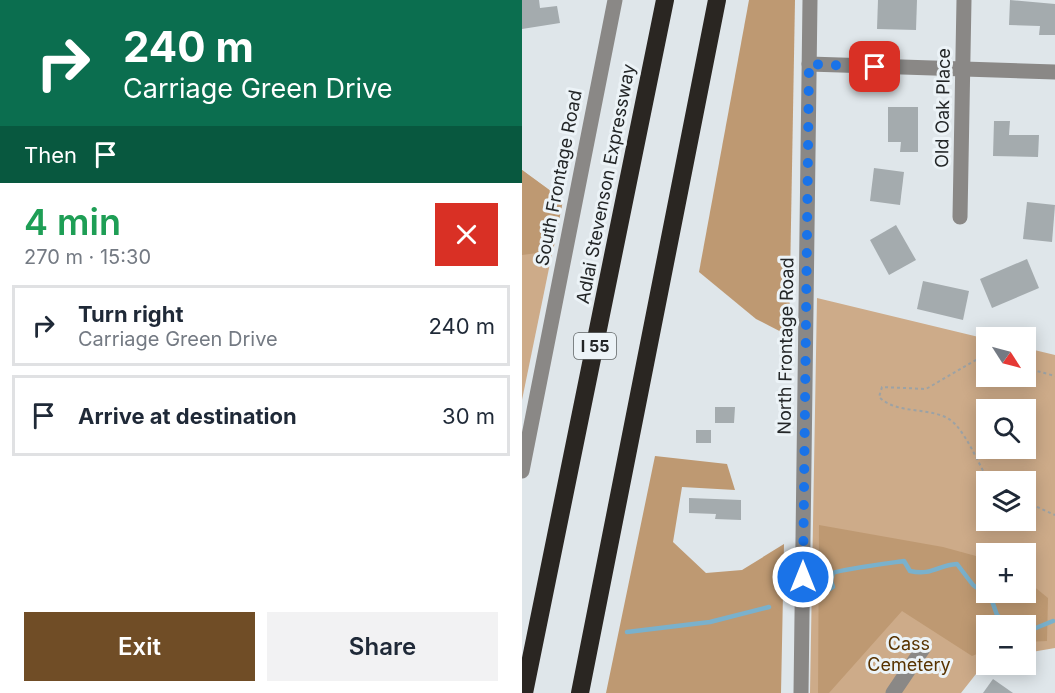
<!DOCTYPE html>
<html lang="en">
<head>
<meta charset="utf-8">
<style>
	body { margin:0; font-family:Inter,sans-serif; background:#f2f2f3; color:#1f2937; height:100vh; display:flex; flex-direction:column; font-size:22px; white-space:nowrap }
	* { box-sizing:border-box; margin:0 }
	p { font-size:20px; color:#747a83 }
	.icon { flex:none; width:33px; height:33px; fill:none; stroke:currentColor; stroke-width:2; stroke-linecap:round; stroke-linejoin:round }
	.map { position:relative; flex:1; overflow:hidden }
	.drawer { display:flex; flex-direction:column; background:#fff; width:522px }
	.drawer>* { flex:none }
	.guide { background:#0b6e4f; color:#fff; overflow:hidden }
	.needle { width:39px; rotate:126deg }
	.tools { position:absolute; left:454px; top:327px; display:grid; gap:12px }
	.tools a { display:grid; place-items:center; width:60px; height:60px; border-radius:0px; background:#fff; box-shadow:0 3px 15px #0003; font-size:30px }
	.pin { position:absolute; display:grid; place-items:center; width:51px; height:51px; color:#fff; margin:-26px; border-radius:12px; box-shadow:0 3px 9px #0006 }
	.me { position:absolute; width:66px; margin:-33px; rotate:0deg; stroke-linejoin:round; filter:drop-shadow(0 0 4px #0008) }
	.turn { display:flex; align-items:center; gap:21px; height:126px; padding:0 24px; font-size:27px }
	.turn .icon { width:78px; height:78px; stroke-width:2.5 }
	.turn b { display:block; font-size:42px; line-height:51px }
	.then { display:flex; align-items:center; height:57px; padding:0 24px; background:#0003; gap:12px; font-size:22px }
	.round { display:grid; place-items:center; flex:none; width:63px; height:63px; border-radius:0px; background:#f2f2f3 }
	.overview { display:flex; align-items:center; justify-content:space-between; height:102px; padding:0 24px }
	h1 { font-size:36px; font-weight:600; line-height:45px; color:#1e9e55 }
	.action { display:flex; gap:12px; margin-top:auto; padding:12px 24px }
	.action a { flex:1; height:69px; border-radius:0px; background:#704d26; color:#fff; font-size:24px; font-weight:600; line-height:69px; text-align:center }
	.action a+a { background:#f2f2f3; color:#1f2937 }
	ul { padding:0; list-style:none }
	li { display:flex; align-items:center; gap:18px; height:81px; margin:0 12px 9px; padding:0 12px; border:3px solid #e0e1e3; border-radius:0px }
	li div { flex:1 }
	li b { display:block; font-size:22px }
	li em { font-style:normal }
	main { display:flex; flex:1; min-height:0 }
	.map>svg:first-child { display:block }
	.green { fill:#cdab89; fill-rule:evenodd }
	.forest { fill:#be9972 }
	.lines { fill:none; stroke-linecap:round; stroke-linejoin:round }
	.stream { stroke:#7ab1cc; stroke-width:4.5 }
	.building { fill:#a4abae }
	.path { stroke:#9ca2a5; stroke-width:2; stroke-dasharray:3 3; stroke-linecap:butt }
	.minor { stroke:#8a8886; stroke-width:15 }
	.highway { stroke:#2a2622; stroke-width:18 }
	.route { stroke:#1a73e8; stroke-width:10; stroke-dasharray:0 18 }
	.labels { text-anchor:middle; stroke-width:6; stroke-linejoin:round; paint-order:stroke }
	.shield { fill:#ecf3f7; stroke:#5f6465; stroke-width:1.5 }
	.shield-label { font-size:16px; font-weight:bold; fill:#232627 }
	.street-label { font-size:18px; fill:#232627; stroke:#ecf3f7 }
	.park-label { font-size:18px; fill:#583300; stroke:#ecf3f7 }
</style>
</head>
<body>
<main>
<section class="drawer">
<div class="guide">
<div class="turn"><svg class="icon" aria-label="right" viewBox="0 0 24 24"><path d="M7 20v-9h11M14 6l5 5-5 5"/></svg><div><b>240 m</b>Carriage Green Drive</div></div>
<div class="then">Then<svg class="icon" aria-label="arrive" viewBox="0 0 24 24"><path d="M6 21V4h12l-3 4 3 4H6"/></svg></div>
</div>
<div class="overview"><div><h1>4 min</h1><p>270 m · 15:30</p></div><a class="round" style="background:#d93025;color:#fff"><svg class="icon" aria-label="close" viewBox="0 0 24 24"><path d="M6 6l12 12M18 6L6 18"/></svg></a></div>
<ul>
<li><svg class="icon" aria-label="right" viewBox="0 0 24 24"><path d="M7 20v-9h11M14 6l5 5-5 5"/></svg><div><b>Turn right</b><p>Carriage Green Drive</p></div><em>240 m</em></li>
<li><svg class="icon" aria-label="arrive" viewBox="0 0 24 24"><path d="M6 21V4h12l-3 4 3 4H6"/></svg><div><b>Arrive at destination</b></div><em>30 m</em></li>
</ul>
<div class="action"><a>Exit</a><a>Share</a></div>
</section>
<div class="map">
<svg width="533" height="693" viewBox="0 0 533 693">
	<rect width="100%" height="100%" fill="#dfe6ea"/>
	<g class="green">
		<path d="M0 170 41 200 0 400Z"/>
		<path d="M295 298 465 339V376H504V348L533 355V648L504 653V626H465V660L439 693H288ZM465 410H504V448H465ZM465 482H504V520H465ZM465 554H504V592H465Z"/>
	</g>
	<g class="forest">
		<path d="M227 0H273L267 336 234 319 177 272Z"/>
		<path d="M0 170 41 200 31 251 0 255Z"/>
		<path d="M133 456 205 464 213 490 160 487 151 542 184 573 220 570 262 544 259 693H84Z"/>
		<path d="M297 525 421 547 465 559V592H504V580L526 598 525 641 504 642V626H465V650L450 656 380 611 307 693H296Z"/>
	</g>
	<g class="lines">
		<g class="stream">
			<path d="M305 591 311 587 309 581 311 573C321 569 368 563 382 561L388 571C410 576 416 565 435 564L451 585 469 598 475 615 488 626"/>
			<path d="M105 632 188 622 247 607"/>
			<path d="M504 632 531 621"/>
		</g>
	</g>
	<g class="building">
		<path d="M0 0H17L18 8 35 6 38 23 0 29Z"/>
		<path d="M356 0H395L394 30 355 29Z"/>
		<path d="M488 0 533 4V35H517L518 26 487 25Z"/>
		<path d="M366 107H396V152H378L379 142H366Z"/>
		<path d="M472 121H488L487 135H517L516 157 471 156Z"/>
		<path d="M352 168 382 172 378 205 348 201Z"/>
		<path d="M505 202 533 205 530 242 501 239Z"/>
		<path d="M374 225 394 260 367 275 348 240Z"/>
		<path d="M505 259 517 288 470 308 458 279Z"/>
		<path d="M401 281 447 291 441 320 395 309Z"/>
		<path d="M193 407H213L212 423H193Z"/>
		<rect x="174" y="430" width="15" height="13"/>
		<path d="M167 498 219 500V520L193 519 194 514 167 513Z"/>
		<path d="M471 679 491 693H461Z"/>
	</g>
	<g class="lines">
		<g class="path">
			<path d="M465 357 461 356 404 389 360 387 357 397C377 417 415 404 434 425 447 440 457 464 467 482"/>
			<path d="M504 368 533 376"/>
			<path d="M504 502 533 515"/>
		</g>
		<g class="minor">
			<path d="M287 64 533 72"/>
			<path d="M438 217 442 0"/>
			<path d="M0 471 93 0"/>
			<path d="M279 693 288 0"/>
			<path d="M371 693 402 647"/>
		</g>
		<g class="highway">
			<path d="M2 693 143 0"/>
			<path d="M58 693 195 0"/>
		</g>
	</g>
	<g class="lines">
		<path class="route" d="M281 577 287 64 353 67"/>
	</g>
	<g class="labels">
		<rect class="shield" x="52" y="333" width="42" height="26" rx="4.5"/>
		<g class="shield-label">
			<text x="73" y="352">I 55</text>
		</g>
		<g class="street-label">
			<text transform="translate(421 108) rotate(-89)" y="6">Old Oak Place</text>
			<text transform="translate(37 178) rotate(-79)" y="6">South Frontage Road</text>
			<text transform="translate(84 184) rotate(-79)" y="6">Adlai Stevenson Expressway</text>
			<text transform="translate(264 346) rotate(-89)" y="6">North Frontage Road</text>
		</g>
		<g class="park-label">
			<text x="387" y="650">Cass<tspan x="387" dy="21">Cemetery</tspan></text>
		</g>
	</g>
</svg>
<div class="tools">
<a><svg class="needle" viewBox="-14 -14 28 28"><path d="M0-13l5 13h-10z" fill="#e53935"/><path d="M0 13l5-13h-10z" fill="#747a83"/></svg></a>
<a><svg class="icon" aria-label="search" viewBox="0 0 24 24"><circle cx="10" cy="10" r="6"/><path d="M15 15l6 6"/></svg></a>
<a><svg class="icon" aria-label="layers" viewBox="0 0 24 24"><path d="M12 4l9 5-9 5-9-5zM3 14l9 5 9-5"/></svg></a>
<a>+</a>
<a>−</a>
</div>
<div class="pin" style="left:353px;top:67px;background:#d93025"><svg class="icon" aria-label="arrive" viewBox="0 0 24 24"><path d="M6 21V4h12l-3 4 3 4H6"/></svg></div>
<svg class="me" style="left:281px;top:577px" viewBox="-20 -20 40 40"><circle r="17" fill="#1a73e8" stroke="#fff" stroke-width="3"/><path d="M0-11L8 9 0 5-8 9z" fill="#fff"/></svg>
</div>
</main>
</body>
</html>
